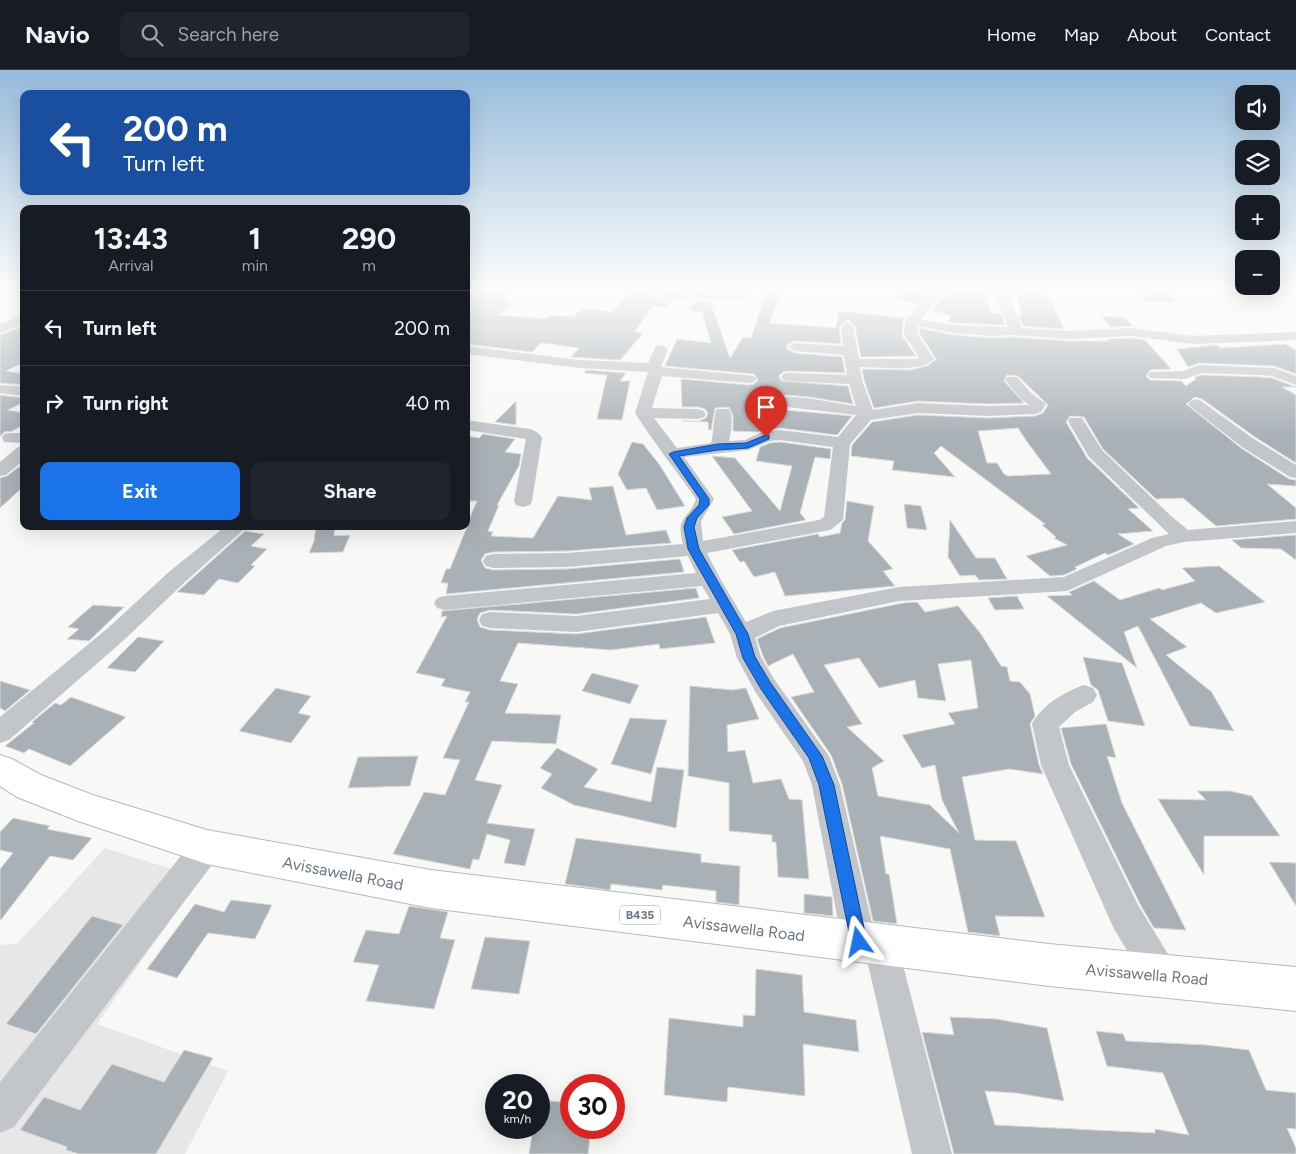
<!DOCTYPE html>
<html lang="en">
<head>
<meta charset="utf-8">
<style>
	body { margin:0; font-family:Figtree,sans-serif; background:#20242c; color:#f1f3f6; height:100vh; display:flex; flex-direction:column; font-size:19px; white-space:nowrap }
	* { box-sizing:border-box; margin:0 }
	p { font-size:16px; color:#9ea1a6 }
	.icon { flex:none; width:28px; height:28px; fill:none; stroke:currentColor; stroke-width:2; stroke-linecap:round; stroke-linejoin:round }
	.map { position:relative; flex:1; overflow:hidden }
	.side { position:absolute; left:20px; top:135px; width:450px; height:325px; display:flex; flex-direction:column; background:#171b24; border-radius:10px; box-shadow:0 5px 20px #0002 }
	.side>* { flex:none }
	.top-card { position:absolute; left:20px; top:20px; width:450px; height:105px; border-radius:10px; box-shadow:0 5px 20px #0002; background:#1a4fa0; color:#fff; overflow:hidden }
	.controls { position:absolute; left:1235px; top:15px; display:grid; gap:10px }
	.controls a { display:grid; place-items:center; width:45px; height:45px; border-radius:10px; background:#171b24; box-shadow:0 5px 20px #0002; font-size:25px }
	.speed { position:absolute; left:485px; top:1004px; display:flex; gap:10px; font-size:25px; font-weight:700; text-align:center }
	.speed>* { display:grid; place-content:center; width:65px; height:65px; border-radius:50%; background:#171b24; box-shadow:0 5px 20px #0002; line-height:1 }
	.speed small { font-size:12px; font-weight:400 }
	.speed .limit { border:8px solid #d22; background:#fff; color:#111 }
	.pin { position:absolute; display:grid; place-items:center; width:42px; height:42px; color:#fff; margin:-51px -21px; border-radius:50% 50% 50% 0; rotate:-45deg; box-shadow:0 0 5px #0007 }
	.pin .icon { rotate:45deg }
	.me { position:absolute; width:55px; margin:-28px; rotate:348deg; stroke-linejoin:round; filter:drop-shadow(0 0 4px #0008) }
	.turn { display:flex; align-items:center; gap:18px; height:105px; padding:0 20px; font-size:22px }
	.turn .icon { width:65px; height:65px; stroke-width:2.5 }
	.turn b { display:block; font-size:35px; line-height:42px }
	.eta { display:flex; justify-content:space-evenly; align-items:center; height:85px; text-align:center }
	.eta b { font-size:30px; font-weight:700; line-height:35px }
	.primary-button { display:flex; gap:10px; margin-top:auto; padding:10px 20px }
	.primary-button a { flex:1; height:58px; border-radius:10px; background:#1a73e8; color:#fff; font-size:20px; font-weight:700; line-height:58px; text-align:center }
	.primary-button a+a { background:#20242c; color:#f1f3f6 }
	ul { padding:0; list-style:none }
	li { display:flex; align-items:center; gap:15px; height:75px; padding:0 20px; border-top:1px solid #363941 }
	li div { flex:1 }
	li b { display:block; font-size:19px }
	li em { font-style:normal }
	header { display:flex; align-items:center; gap:30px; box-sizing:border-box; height:70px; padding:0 25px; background:#171b24; border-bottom:1px solid #363941 }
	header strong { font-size:24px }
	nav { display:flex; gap:28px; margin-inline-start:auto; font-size:18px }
	.search { width:350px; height:45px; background:#20242c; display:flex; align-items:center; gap:12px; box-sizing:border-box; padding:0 18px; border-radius:10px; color:#9ea1a6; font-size:19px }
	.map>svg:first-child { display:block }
	.built { fill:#e6e7e6 }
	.building { fill:#a9b0b6; stroke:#dadad8; fill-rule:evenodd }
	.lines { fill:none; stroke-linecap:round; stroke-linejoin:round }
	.major-casing { stroke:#b5b9bd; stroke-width:2 }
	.minor { fill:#c2c5c9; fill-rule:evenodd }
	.major { fill:#fff; fill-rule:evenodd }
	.route { fill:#1a73e8; stroke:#114b97 }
	.labels { text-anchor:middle; stroke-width:5; stroke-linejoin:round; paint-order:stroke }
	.shield { fill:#fff; stroke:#96a0a9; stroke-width:1 }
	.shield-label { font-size:12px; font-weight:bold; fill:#697784 }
	.near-street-label { font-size:16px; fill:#697784; stroke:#fff }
</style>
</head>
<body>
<header>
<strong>Navio</strong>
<div class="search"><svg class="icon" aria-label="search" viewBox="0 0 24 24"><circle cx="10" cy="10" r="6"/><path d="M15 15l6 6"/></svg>Search here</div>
<nav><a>Home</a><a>Map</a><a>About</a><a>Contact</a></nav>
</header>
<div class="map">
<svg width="1296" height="1084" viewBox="0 0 1296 1084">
	<rect width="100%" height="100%" fill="#f8f8f6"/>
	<path class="built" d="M105 778 200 808 97 954 228 1001 185 1084H0V875L18 873Z"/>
	<g class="building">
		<path d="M635 217H650L647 222 655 230 671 232 666 237 653 236 634 262 643 263 620 290 571 287 579 278 541 273 532 282 466 274V228H474L477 223 508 222 505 232 513 233 498 245 546 249 551 245 573 247 583 238 612 242Z"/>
		<path d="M913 217 932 220 918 235 894 227Z"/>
		<path d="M951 217H984L990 243 1001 244 1005 255 954 253 948 252 951 246 932 240 946 224H948Z"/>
		<path d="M1014 217H1044L1064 259 1023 256 1018 246H1022Z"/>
		<path d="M1148 217H1162L1178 233 1146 231 1144 228 1153 222Z"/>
		<path d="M767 220 779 224 770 253 836 258 839 241 905 248 903 251 902 266 916 286 861 287 855 256 848 250 839 256 841 274 795 271 787 275V279L795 283 842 287 845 303 788 301 783 302 779 306 781 311 848 316 853 334 810 327 786 325 763 328 759 334 763 338 852 346 837 365 780 358 757 362 733 361V346L729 337 715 338 711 360H709L708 352 682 351H699L706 348 708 343 705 339 699 337H682L681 309 749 315 754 314 758 310 754 304 665 296 677 269 711 273 702 242 689 240 695 231H710L730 288 743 267 751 268Z"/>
		<path d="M1101 246 1124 247 1133 256 1111 257Z"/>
		<path d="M24 256V292L6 301 24 304V315L0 313V265Z"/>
		<path d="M919 258 954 265 991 268 1012 267 1070 271H1109L1108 269 1131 268 1145 270 1171 299 1150 300 1146 306 1150 310 1181 311 1186 316 1196 309 1195 307 1201 305 1260 307 1272 308 1296 317H1282L1296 325V393L1255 367 1202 329 1195 327 1186 334 1241 378 1289 409 1296 410V416L1267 414 1296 438V449L1216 456 1183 428 1156 429 1103 379 1084 347 1070 346 1066 352 1087 388 1139 438 1128 439 1153 461 1118 464 1134 474 1108 485 1105 483 1075 497 1077 499 1064 505 1050 506 1026 486 1067 475 1054 468 1056 467 1042 455 1045 454 941 376 934 383 955 407 892 400 894 391 851 386 852 375 872 352 918 345 988 348 1035 346 1043 343 1048 335 1018 306 1007 305 1004 311 1024 333 988 334 918 331 874 338 864 310 862 299 911 300 929 295 936 289 920 264ZM1018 358 1028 373 1051 404 1008 406 1004 404 997 393H987L978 361Z"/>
		<path d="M1285 274 1296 280V304L1274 296 1199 293 1188 297 1177 279 1216 275 1221 278Z"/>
		<path d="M586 300 626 303 620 311H630L622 350 597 349 607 305 584 303Z"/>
		<path d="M0 325 24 328V332L8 340 24 343V355L12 361 4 362 0 367Z"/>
		<path d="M516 331V355L495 352Z"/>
		<path d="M483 364 515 369 505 382 521 384 519 396 497 435H499L488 461 493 462 491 466 533 468 558 426 592 430 589 418 613 416 626 465 666 460 671 473 567 481 493 482 485 484 481 490 485 498 493 500 567 499 680 489 684 502 446 524 448 513H441L446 499H450L467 457H464L466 456 477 431H466V366L479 368Z"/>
		<path d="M632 372 643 374 659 394 685 436 657 440 646 418 627 420 618 404Z"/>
		<path d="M780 372 831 379 830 389 815 387 800 443 806 450 734 464 722 447 752 441 712 386 735 388 780 441 792 396 756 391 760 377 770 373Z"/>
		<path d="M24 393V416L0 438V408L7 406Z"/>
		<path d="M847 431 874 436 868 471 893 499 883 501 895 516 785 526 775 502 754 507 744 491 740 492 732 480 818 464 820 467 840 463 842 453 845 450Z"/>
		<path d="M904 434 921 436 927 460 907 458Z"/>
		<path d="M950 450 976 488H995L1007 509 979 510 975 505 960 506 948 487Z"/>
		<path d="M316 456H335L334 466 350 465 343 482 309 483 314 471Z"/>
		<path d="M245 461 264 464 251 476 267 479 251 495 255 496 238 513 219 509 204 525 177 522Z"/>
		<path d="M1296 465V490L1281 479 1241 478 1232 470Z"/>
		<path d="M1219 496 1265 532 1216 543 1201 533 1150 549 1187 577 1166 585 1209 620 1211 621 1234 661 1190 656 1138 556 1124 562 1137 598 1047 526 1072 525 1069 522 1094 511 1120 530 1159 518 1162 520 1195 511 1182 498Z"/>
		<path d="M696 518 699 528 576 544 490 540 480 543 477 549 480 557 490 560 576 564 706 547 715 573 660 579 659 574 611 580 518 573 500 611 518 614 505 643 561 645 556 674 492 671 475 710 502 715 487 753 535 759 525 796 504 793 510 770 487 764 479 790 473 789 470 799 393 784 424 722 445 725 460 690 443 688 469 632H465L470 622 441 616 445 609 416 603 447 546 441 547 442 541Z"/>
		<path d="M1017 526 1024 539 995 540 988 528Z"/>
		<path d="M917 532 925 542 958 536 981 564 1001 596 1007 597 1010 611 1020 612 1030 624 1035 646 1030 654 1039 695 1043 704 1009 699 962 707 975 770 1016 771 1045 847 995 846 1000 866 968 862 950 779 880 766 886 804H889L897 854 873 851 842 714 831 685 791 627 814 622 793 584 768 596 763 586 757 569 780 558 903 533ZM859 588 879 618 915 610 918 628 946 631 938 594 971 590 978 638 948 643 955 654 902 665 922 698 935 695 942 730 959 763 930 735 878 726 872 698 884 691 847 657 862 654 824 595Z"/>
		<path d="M93 535 124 537 89 571 67 569 79 559 68 557Z"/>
		<path d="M138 567 164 571 135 602 107 598Z"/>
		<path d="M1083 587 1122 593 1145 656 1108 651 1098 620 1091 615Z"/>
		<path d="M592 603 639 615 630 634 582 621Z"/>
		<path d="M0 611 30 620 5 641 0 638Z"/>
		<path d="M690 616 733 620 746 618 759 649 727 655 728 682 745 680 753 713 781 709 789 729 802 730 809 809 778 807 776 772H772V765L729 761V713L688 706Z"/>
		<path d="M276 618 311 626 298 643 311 646 291 673 239 661Z"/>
		<path d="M71 627 126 647 70 696 29 679 24 683 5 676 34 653 32 652 55 633 61 635Z"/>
		<path d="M630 648 667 650 651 704 611 694Z"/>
		<path d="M1106 654 1116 688 1107 686 1122 733 1186 860 1154 858 1140 834 1071 694 1061 658Z"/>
		<path d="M557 678 598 699 584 717 651 732 657 697 684 700 676 758 574 735 541 718 552 704 540 698Z"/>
		<path d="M418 686 410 716 348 718 358 687Z"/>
		<path d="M1197 721H1230L1252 726 1280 766H1204V805L1158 729 1206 730Z"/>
		<path d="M13 748 50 756 47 759 92 768 73 790 50 786 0 851V799L13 783 0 780V762Z"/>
		<path d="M576 768 701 784V792L740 796 739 835 716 832V821L663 815 662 820 611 814 610 820 565 814Z"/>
		<path d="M1269 792 1296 793V836Z"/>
		<path d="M804 824 832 827 833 846 804 843Z"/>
		<path d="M231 830 272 835 255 869 208 863 177 908 147 899 195 834 224 842Z"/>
		<path d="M409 836 448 842 440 868 455 870 434 939 366 931 379 895 353 892 366 860 399 864Z"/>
		<path d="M92 846 123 855 36 964 6 954Z"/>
		<path d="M485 867 530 871 519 924 471 919Z"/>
		<path d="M756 899 802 905 804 942 856 950 859 982 803 974 805 1026 728 1017 727 1032 664 1025 669 948 743 957V945L755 946Z"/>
		<path d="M950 947 996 949 1047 958 1064 1031 1016 1023 985 1021 995 1055 1155 1063V1059L1189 1065 1163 1003 1107 996 1096 961 1123 964 1126 971 1206 975 1249 980 1266 1020 1296 1023V1059L1287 1058 1296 1078V1084H954L922 962 954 965Z"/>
		<path d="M184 980 213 988 156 1084H79L66 1080 67 1077 20 1060 44 1027 80 1040 112 994 164 1012Z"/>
		<path d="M539 1030 571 1033V1058H591L588 1084H529L533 1058H539Z"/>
	</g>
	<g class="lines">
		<g class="major-casing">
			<path id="major" d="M0 685 12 689 41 705 93 725 207 760 431 800 1049 874 1296 897V941L1049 916 431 838 207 794 78 751 17 727 0 716Z"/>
		</g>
		<g class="minor">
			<path d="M9 217H24V220L0 228V220Z"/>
			<path d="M652 217H664L661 221 663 222 745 221 751 225 745 229 660 230 656 229 649 222Z"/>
			<path d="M937 217H949L921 249 954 255 1008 257 992 217H1004L1021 256 1020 258 1070 261 1131 258 1193 266 1296 262V270L1193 274 1131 266 1070 269 1012 265 991 266 954 263 917 256 918 265 934 289C923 303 877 297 860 297L862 310 873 340 918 333 988 336 1029 335 1021 329 1005 310 1007 307H1017L1031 323 1046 334 1041 342 1035 344 988 346 918 343 871 350 850 374 843 450 832 459 825 461 707 483 721 510 746 552 773 541 899 517 1064 507 1152 468 1169 464 1089 387 1068 351 1070 348H1082L1102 380 1170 445 1188 460 1296 451V463L1184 472 1166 476 1067 521 899 531 779 556 755 568 761 587 774 609 829 686 840 715 874 862 881 859 893 864 898 876 952 1084H912L866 886 859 889 847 884 842 872 812 715 803 691 756 623 737 588 730 564 718 543 576 562 490 558 482 556 479 550 482 544 490 542 576 546 710 529 702 516 445 540 437 538 434 533 437 528 445 526 696 503 688 486 567 497 493 498 486 496 483 491 486 486 493 484 567 483 683 474C675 445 689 450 696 429 676 400 654 373 635 343L648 302 580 298 466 284V276L580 290 648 293 656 276 661 275 668 279 661 297 754 306 756 309 754 312 749 313 662 306 652 338 698 339 704 341 706 344 704 347 698 349 654 348 677 378 711 373C714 364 713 345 717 339H729C734 348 731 361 729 371L745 370 760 363 780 360 838 367 856 345 787 337 763 336 760 333 763 330C792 322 827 332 856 336L849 314 788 311 783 310 781 307 783 304 788 303 847 305 844 285 795 281 788 277 795 273 843 276 841 256 847 252 853 256 859 289H916L919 287 904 265 905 251ZM780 370 833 377 824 447 819 450 703 471 701 451 714 429 684 387 748 380 770 371Z"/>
			<path d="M1133 217H1146L1151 222 1145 226 1141 224Z"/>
			<path d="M24 245V254L0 263V254Z"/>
			<path d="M1199 295 1274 298 1296 306V315L1272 306 1260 305 1201 303 1185 309 1150 308 1148 305 1150 302 1183 301Z"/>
			<path d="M0 315 24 317V326L0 323Z"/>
			<path d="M1196 329 1201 331 1254 369 1296 395V408L1290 407 1242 377 1191 337 1188 334 1191 331Z"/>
			<path d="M466 350 530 359C536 361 539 363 542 368L532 431 530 435 523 437 516 435 514 431 526 369 466 360Z"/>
			<path d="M10 363H24V373L4 372 2 368 4 364Z"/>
			<path d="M24 376V390L6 405 0 406V392L18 377Z"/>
			<path d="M226 456H248L186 511 124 570 9 670 0 673V647L108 558 170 501Z"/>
			<path d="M1084 615 1093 618 1097 625 1093 632 1075 642 1059 657 1069 695 1138 835 1174 894 1179 906 1174 918 1162 923 1150 918 1114 859 1041 695 1032 654C1042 635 1064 622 1084 615Z"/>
			<path d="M207 763 218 767 222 777 218 787 14 1057 0 1063V1012L196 767Z"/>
		</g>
		<use href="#major" class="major"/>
	</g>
	<linearGradient id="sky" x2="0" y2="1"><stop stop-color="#96bbdc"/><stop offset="0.59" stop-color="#fcfcfb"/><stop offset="1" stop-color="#fcfcfb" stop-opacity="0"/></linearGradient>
	<rect width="1296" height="369" fill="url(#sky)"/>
	<path class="route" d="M766 365H769V369L748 378 718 380 679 386 709 429V435L697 448 694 457 699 479 748 564 755 587 770 612 822 686 834 715 867 872 865 879 859 881 853 879 851 872 819 715 809 688 761 619 743 588 736 564 688 479 684 457 687 448 699 435 700 429 669 384 673 382 718 374 746 373Z"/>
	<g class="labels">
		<rect class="shield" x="620" y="835.5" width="40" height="19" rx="4"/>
		<g class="shield-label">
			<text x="640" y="849">B435</text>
		</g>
		<g class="near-street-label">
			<text transform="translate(343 803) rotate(11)" y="6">Avissawella Road</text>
			<text transform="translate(744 858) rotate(7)" y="6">Avissawella Road</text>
			<text transform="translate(1147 904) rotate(5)" y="6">Avissawella Road</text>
		</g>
	</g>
</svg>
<div class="controls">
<a><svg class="icon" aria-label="sound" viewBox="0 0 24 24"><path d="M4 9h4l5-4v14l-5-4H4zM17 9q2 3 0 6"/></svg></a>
<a><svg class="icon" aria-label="layers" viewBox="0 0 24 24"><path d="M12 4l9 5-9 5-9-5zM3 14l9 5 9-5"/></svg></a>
<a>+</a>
<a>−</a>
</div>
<div class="speed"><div>20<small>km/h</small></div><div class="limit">30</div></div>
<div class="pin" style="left:766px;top:367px;background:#d93025"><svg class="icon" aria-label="arrive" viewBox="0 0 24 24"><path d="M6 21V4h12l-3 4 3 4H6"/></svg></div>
<svg class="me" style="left:859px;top:872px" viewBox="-20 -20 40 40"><path d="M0-17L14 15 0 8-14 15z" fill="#1a73e8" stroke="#fff" stroke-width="4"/></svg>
<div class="top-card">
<div class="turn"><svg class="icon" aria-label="left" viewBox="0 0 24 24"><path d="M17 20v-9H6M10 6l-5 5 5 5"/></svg><div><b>200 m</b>Turn left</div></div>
</div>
<section class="side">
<div class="eta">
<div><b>13:43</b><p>Arrival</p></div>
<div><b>1</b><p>min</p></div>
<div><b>290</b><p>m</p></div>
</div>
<ul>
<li><svg class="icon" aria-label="left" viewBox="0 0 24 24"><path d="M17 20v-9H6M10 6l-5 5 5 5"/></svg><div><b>Turn left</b></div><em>200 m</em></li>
<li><svg class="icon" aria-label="right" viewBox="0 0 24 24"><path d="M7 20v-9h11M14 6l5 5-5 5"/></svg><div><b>Turn right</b></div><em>40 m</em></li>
</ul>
<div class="primary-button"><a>Exit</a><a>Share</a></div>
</section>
</div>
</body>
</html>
